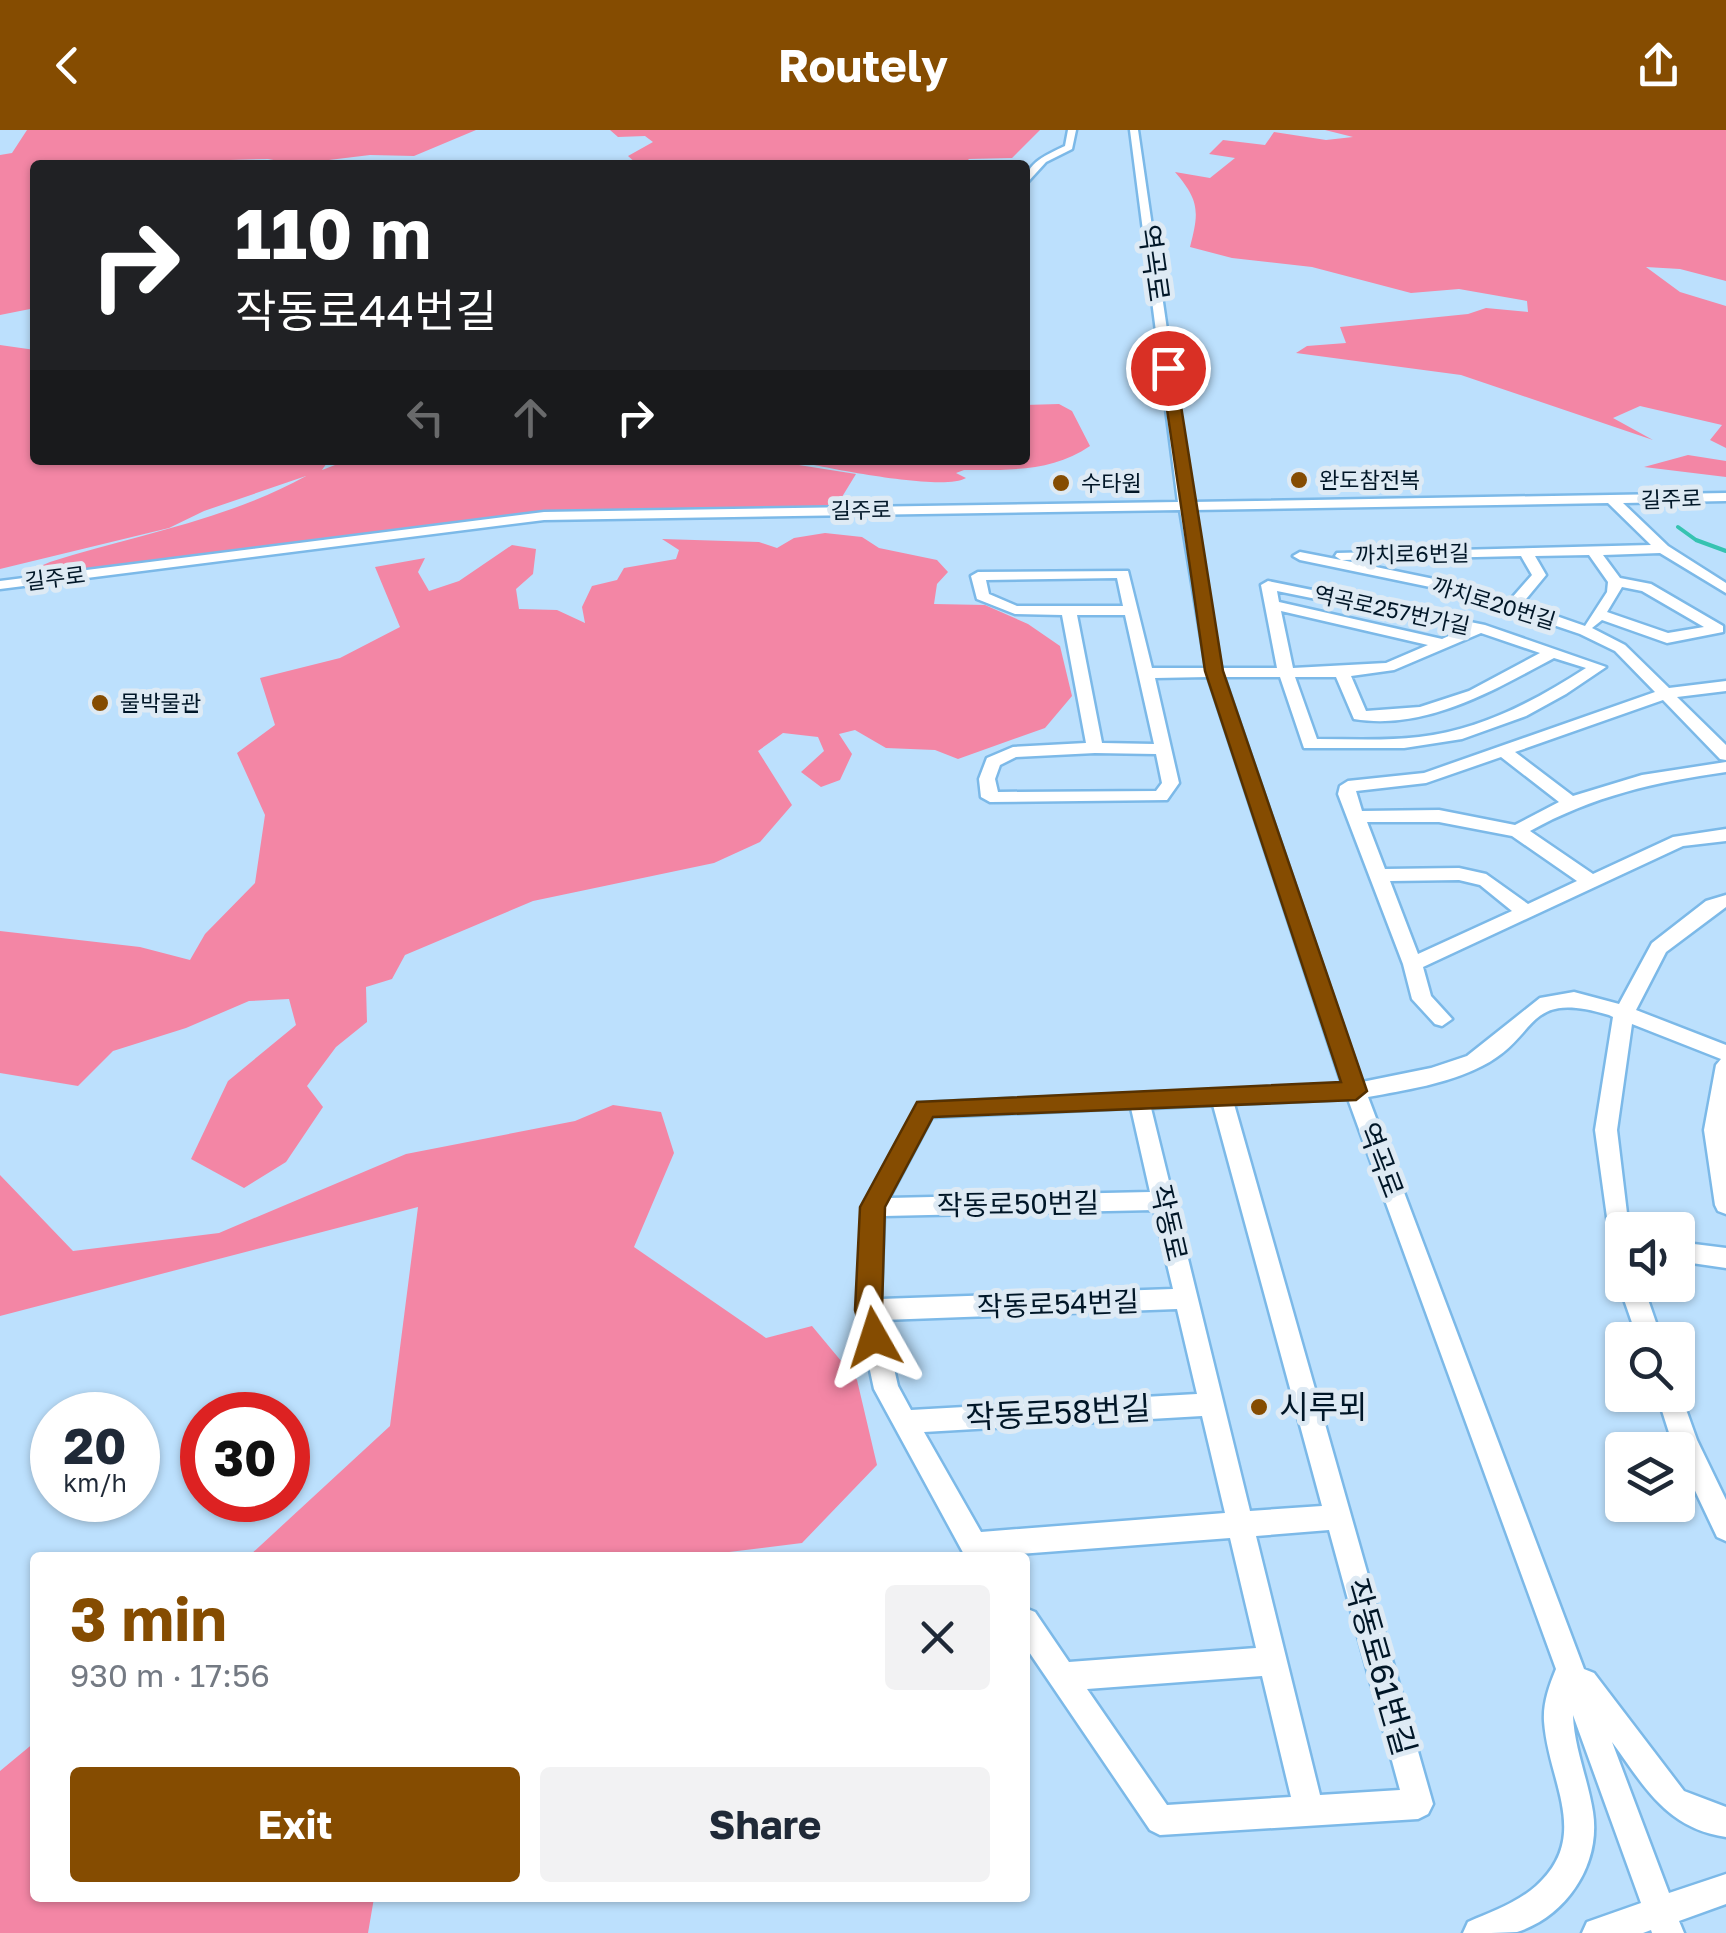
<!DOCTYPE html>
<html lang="en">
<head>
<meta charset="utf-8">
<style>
	body { margin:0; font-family:"Golos Text","Noto Sans KR",sans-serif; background:#f2f2f3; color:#1f2937; height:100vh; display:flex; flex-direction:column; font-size:38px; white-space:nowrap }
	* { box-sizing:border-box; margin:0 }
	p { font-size:32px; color:#747a83 }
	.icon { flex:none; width:55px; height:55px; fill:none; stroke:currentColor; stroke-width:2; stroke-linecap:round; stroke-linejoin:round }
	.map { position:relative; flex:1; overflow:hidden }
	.drawer { position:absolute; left:30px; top:1422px; width:1000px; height:350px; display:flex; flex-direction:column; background:#fff; border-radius:10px; box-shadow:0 2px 8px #0004 }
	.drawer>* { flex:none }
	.guide { position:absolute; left:30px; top:30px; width:1000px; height:305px; border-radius:10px; box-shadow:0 2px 8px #0004; background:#202124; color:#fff; overflow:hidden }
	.tools { position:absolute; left:1605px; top:1082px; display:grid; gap:20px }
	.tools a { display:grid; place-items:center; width:90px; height:90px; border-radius:10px; background:#fff; box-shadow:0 2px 8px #0004; font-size:50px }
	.speed { position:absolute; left:30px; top:1262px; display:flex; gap:20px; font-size:50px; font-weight:700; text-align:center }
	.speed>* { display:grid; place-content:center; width:130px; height:130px; border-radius:50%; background:#fff; box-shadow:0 2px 8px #0004; line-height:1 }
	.speed small { font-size:25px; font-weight:400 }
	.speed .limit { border:15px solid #d22; background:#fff; color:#111 }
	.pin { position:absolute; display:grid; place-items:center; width:85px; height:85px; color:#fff; margin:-42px; border:5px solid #fff; border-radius:50%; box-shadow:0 2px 10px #0007 }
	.me { position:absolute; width:110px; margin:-55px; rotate:354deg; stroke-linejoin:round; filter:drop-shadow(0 0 8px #0008) }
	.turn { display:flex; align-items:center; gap:35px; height:210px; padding:0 40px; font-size:45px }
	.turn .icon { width:130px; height:130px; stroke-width:2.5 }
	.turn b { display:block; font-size:70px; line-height:85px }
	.lanes { display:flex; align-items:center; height:95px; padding:0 40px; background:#0003; justify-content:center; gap:50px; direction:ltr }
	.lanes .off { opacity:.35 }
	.round { display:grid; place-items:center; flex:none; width:105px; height:105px; border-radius:10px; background:#f2f2f3 }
	.headline { display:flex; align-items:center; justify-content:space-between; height:170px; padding:0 40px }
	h1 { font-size:60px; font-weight:700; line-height:75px; color:#854c01 }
	.action { display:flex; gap:20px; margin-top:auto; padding:20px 40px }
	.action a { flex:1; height:115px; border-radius:10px; background:#854c01; color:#fff; font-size:40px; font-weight:700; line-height:115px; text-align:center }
	.action a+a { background:#f2f2f3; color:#1f2937 }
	header { display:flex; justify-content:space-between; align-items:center; height:130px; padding:0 40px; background:#854c01; color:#fff; font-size:45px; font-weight:700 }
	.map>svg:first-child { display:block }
	.green { fill:#f386a5 }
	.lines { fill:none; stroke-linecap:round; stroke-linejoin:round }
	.stream { stroke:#36c3b1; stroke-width:4 }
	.minor-casing { stroke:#7cb9e8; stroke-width:5 }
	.minor { fill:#fff; fill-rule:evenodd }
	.route { fill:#854c01; stroke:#563101; stroke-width:2.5 }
	.poi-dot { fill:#854c01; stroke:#deeaf4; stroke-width:4 }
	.labels { text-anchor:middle; stroke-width:10; stroke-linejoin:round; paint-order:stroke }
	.far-poi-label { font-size:22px; fill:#001627; stroke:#deeaf4; text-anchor:start }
	.far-street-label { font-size:22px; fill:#001627; stroke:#deeaf4 }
	.street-label { font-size:28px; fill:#001627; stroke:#deeaf4 }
	.near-poi-label { font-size:32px; fill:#001627; stroke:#deeaf4; text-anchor:start }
	.near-street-label { font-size:32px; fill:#001627; stroke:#deeaf4 }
</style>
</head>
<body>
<header><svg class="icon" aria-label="back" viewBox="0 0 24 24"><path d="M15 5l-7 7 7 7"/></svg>Routely<svg class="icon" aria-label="share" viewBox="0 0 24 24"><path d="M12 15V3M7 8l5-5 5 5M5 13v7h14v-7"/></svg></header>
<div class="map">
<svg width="1726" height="1803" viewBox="0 0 1726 1803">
	<rect width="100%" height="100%" fill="#bce0fd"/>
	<g class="green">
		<path d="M27 0H476L414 26 370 25 296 34 268 29 230 30 219 35H35V178L0 185V25L12 23Z"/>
		<path d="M610 0H1040L1012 28 968 29 974 35H638L628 26 653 12 645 6 618 7Z"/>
		<path d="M1325 0H1726V151L1680 139 1646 137 1680 162 1726 176V318L1710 310 1722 295 1640 276 1613 288 1653 310 1461 245 1296 223 1307 216 1346 213 1340 197 1468 184 1486 178 1528 182 1527 171 1459 159 1411 163 1312 137 1232 128 1190 117C1199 82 1200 71 1175 42L1210 48 1235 28 1209 24 1223 10 1265 15 1274 2 1326 10 1353 7Z"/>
		<path d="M0 215 35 220V330H329L322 340 348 330H767L856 344 834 380 544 386 28 451 29 441 50 432C135 405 227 390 306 346L204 381 169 398 0 439Z"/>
		<path d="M1059 274 1072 281 1090 316C1052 342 1009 340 964 340L956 343 966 348C942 362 823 337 790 330H1025L1029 296 1025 292V275Z"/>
		<path d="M1688 325 1726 331V347L1644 337Z"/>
		<path d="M825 403 862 407 879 418 937 430 948 442 937 454 934 474 985 475 1028 494 1060 516 1072 566 1045 598 958 629 935 620 886 618 855 600 839 604 852 624 840 650 821 657 801 642 824 621 818 607 783 603 758 621 792 675 760 712 714 733 533 771 405 825 392 849 366 857 367 892 336 917 307 956 323 977 286 1032 244 1058 191 1029 228 951 296 895 289 869 249 871 186 898 113 921 78 956 0 943V801L140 817 190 830 205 804 255 753 265 685 237 623 275 595 260 548 340 528 400 497 375 437 425 428 418 442 429 461 459 451 512 415 536 419 533 444 516 459 519 479 557 480 585 493 582 477 592 456 617 450 624 438 676 429 679 420 662 409 759 412 777 418 794 408Z"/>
		<path d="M613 975 661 982 674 1023 634 1117 766 1208 812 1196 857 1250 877 1335 802 1413 680 1428 248 1427 390 1296 418 1077 0 1186V1045L73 1121 219 1103 406 1024 575 991Z"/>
		<path d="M35 1612V1768H374L368 1803H0V1641Z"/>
	</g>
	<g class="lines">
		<path class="stream" d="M1678 397 1696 410 1726 421"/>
		<g class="minor-casing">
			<g id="minor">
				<path d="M1068 0H1076L1072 19 1046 32 1025 55C1025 33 1048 24 1065 16Z"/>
				<path d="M1130 0H1138L1192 372 1726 363V371L1623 373 1668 416 1726 453V463L1660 423 1603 425 1620 448 1651 454 1723 496V502L1667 513 1602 490 1592 498 1625 515 1669 558 1726 551V561L1677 567 1726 615V630L1720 629 1663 570 1515 622 1573 666 1642 645 1726 632V642C1655 652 1593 666 1530 701L1593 744 1673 707 1726 699V711L1683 716 1423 837 1431 866 1452 889 1442 896 1435 894 1412 869 1403 834 1338 664 1340 656 1348 651 1424 643 1655 562 1615 521 1580 504 1459 463 1300 430 1293 426 1300 422 1341 430 1335 426 1337 423 1651 415 1608 373 1193 380 1221 538H1277L1261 455 1268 451 1485 495 1606 537 1566 564 1526 586 1462 609 1404 618H1304L1280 547H1224L1362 952 1431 938 1467 926 1540 868 1574 862 1619 874 1652 813 1706 771 1726 765V777L1666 822 1636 880 1726 915V1084L1718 1081 1715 1075 1704 1000 1716 935 1721 929 1632 894 1617 1000 1629 1100H1622V1140L1614 1138 1595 1000 1613 887 1609 885C1523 859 1541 906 1482 936 1447 954 1406 960 1368 967L1584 1539 1594 1543 1684 1661 1726 1677V1707C1666 1698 1645 1657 1612 1612L1669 1763 1726 1744V1774L1679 1791 1684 1803H1652L1651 1800 1643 1803H1582L1587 1792 1641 1773 1573 1585C1574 1618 1588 1649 1593 1682 1601 1734 1567 1786 1517 1802 1502 1803 1480 1803 1463 1803L1468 1792C1491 1782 1517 1773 1536 1756 1592 1706 1548 1652 1544 1591 1543 1573 1549 1556 1556 1539L1348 969 1234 974 1433 1674 1428 1684 1418 1689 1160 1705 1150 1700 1025 1516V1478L1035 1482 1069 1532 1256 1518 1230 1408 966 1428 874 1259 857 1180 862 1077 919 973 1342 954 1208 547 1155 548 1179 653 1167 670 990 672 981 667 979 649 987 628 1013 617 1086 613 1062 485 1015 484 977 469 971 446 978 442 1128 441 1152 538H1206L1180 380 544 390 0 459V451L544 382 1178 372ZM1589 425 1608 452 1607 462 1585 496 1522 474 1546 445 1535 426ZM1521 426 1532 445 1510 470 1463 455 1342 430ZM1117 448 1123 476H1017L989 464 986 450ZM1622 457 1642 461 1704 497 1668 503 1607 482ZM1277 461 1464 499 1442 509 1279 472ZM1281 481 1428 515 1386 533 1293 538ZM1077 485H1125L1154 614 1102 613ZM1481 503 1540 523 1469 561 1420 577 1366 581 1351 546 1394 540ZM1554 528 1586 538C1535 571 1480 600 1419 607 1385 611 1351 609 1317 609L1295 547H1336L1354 589C1426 601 1494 560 1554 528ZM1095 623 1156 624 1162 653 1156 661 998 662 995 649 1000 635 1016 627ZM1501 627 1559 672 1515 695 1439 680 1362 681 1356 661 1426 653ZM1367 692H1439L1512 706 1577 751 1528 774 1486 744 1459 738 1385 739ZM1459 750 1480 755 1512 781 1418 824 1390 751ZM1213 975 1322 1376 1250 1381 1151 978ZM1131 978 1150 1062 889 1068 932 987ZM1154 1080 1173 1159 881 1169 884 1086ZM1177 1179 1197 1264 911 1280 898 1256 883 1190ZM1202 1286 1225 1383 981 1402 924 1302ZM1329 1400 1400 1660 1320 1665 1256 1406ZM1262 1546 1291 1667 1167 1675 1087 1559Z"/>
				<path d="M1678 1112 1726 1118V1138L1678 1131Z"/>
				<path d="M1622 1149V1155H1643L1662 1210H1638L1619 1155Z"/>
				<path d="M1678 1257 1697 1310 1726 1370V1411L1717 1407 1672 1312 1657 1265H1678Z"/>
			</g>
		</g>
		<use href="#minor" class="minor"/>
	</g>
	<path class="route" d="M1168 234 1175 238 1223 541 1367 961 1356 970 933 987 885 1077 882 1180 888 1207 884 1215 874 1219 865 1215 855 1180 860 1077 917 972 1341 952 1205 541 1161 238Z"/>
	<g class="poi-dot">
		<circle cx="1299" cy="350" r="10"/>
		<circle cx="1061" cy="353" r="10"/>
		<circle cx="100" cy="573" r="10"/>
		<circle cx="1259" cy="1277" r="10"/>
	</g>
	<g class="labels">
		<g class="far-poi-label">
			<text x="1319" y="358">완도참전복</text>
			<text x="1081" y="361">수타원</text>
			<text x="120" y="581">물박물관</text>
		</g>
		<g class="far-street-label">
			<text transform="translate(1671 369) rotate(-2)" y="8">길주로</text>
			<text transform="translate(861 380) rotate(-1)" y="8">길주로</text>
			<text transform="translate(1412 424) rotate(-1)" y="8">까치로6번길</text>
			<text transform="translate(55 448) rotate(-7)" y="8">길주로</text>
			<text transform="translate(1494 473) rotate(17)" y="8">까치로20번길</text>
			<text transform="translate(1392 480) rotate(12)" y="8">역곡로257번가길</text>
		</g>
		<g class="street-label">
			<text transform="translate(1154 133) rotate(82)" y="10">역곡로</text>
			<text transform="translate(1381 1030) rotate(69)" y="10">역곡로</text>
			<text transform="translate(1018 1074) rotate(-1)" y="10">작동로50번길</text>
			<text transform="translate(1169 1093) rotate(77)" y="10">작동로</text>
			<text transform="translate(1058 1174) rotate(-2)" y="10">작동로54번길</text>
		</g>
		<g class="near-poi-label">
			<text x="1279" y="1288">시루뫼</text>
		</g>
		<g class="near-street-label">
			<text transform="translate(1058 1283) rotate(-3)" y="11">작동로58번길</text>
			<text transform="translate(1380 1537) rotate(74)" y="11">작동로61번길</text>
		</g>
	</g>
</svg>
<div class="tools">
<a><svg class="icon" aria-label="sound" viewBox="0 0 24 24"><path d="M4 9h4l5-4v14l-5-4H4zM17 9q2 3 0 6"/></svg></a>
<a><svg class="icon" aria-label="search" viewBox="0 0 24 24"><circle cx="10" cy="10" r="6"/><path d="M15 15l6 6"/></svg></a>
<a><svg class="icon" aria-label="layers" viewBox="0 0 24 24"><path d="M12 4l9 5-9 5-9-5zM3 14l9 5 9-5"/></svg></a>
</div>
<div class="speed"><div>20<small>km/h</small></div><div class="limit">30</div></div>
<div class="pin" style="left:1168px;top:238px;background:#d93025"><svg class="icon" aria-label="arrive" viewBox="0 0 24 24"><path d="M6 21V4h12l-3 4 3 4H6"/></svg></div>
<svg class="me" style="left:874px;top:1207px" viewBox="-20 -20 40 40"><path d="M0-17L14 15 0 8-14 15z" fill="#854c01" stroke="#fff" stroke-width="4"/></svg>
<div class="guide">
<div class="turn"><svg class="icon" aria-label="right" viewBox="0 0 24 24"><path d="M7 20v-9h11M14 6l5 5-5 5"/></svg><div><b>110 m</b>작동로44번길</div></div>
<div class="lanes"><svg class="icon off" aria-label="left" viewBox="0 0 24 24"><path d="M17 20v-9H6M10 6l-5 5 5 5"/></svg><svg class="icon off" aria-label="ahead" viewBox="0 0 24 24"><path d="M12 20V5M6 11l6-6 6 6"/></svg><svg class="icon" aria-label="right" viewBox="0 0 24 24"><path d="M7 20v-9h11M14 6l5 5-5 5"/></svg></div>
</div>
<section class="drawer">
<div class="headline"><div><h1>3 min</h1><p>930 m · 17:56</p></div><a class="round"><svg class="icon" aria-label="close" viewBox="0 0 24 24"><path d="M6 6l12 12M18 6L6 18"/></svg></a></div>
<div class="action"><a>Exit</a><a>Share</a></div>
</section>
</div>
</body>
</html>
